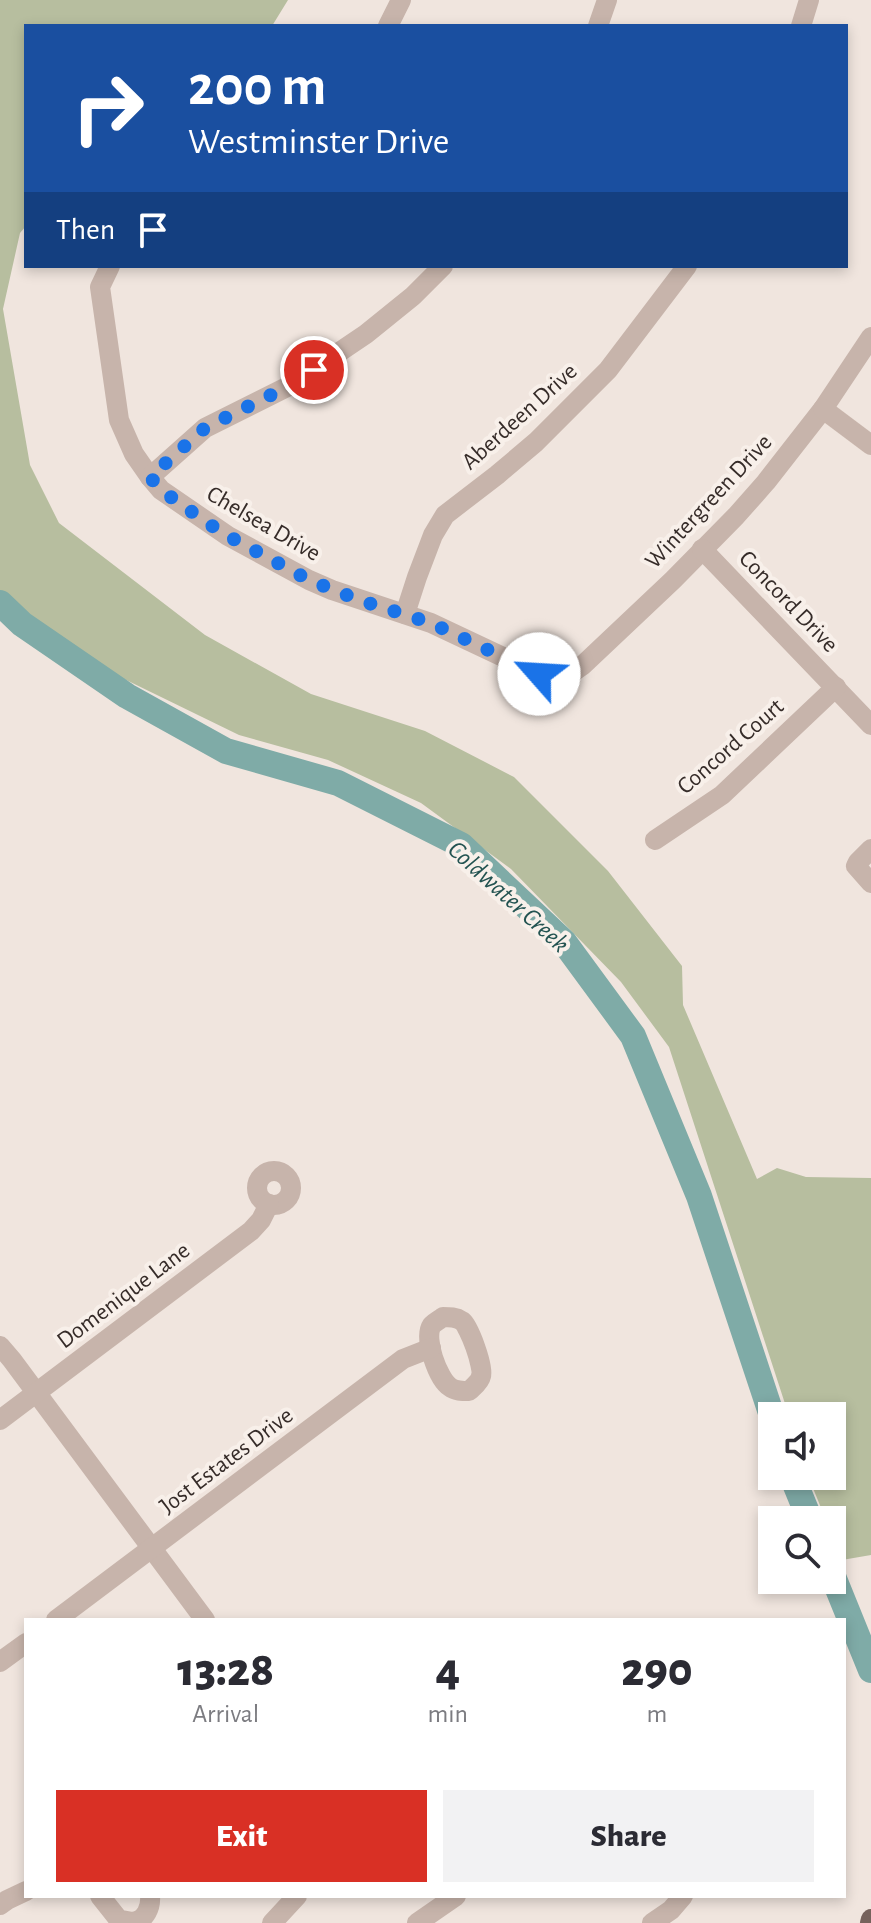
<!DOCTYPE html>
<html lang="en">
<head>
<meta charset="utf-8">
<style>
	body { margin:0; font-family:"Alegreya Sans",sans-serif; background:#f2f2f3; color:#2b2b33; height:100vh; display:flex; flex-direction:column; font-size:30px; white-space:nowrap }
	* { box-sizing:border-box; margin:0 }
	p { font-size:26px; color:#7c7c81 }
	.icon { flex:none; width:44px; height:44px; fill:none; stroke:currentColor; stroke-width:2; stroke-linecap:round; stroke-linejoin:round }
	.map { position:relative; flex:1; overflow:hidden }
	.panel { position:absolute; left:24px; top:1618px; width:822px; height:280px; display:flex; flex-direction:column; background:#fff; border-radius:0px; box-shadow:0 4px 12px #0003 }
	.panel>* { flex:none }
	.banner { position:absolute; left:24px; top:24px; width:824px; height:244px; border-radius:0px; box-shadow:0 4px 12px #0003; background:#1a4fa0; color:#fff; overflow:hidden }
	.tools { position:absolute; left:758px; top:1402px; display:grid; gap:16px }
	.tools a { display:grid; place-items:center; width:88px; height:88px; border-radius:0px; background:#fff; box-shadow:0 4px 12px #0003; font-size:40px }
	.pin { position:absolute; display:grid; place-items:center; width:68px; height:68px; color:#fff; margin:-34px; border:4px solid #fff; border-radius:50%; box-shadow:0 2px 8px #0007 }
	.me { position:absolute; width:88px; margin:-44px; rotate:296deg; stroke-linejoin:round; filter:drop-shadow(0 0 6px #0008) }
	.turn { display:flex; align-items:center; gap:28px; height:168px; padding:0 32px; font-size:36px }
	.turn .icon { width:104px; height:104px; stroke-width:2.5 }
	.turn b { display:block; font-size:56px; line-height:68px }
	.then { display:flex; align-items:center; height:76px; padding:0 32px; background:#0003; gap:16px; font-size:30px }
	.eta { display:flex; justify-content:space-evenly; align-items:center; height:136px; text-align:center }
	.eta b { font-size:48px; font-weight:800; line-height:56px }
	.button { display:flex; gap:16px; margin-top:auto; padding:16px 32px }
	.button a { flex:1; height:92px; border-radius:0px; background:#d93025; color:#fff; font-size:32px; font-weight:800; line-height:92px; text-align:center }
	.button a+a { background:#f2f2f3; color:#2b2b33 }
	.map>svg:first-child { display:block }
	.green { fill:#b7be9f }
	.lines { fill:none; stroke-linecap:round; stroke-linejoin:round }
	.river { stroke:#7faba7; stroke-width:26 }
	.minor { stroke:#c7b4ab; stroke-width:20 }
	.major { stroke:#76625c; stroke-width:20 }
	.route { stroke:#1a73e8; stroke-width:14; stroke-dasharray:0 25.2 }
	.labels { text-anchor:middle; stroke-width:8; stroke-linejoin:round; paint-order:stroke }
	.street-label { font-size:24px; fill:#362c29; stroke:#f8f0ea }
	.water-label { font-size:26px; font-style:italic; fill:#235351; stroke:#f8f0ea }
</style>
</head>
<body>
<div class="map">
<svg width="871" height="1923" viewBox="0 0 871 1923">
	<rect width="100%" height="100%" fill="#f0e5de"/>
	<path class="green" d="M0 0H288L272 26H26V226L20 233 3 309 30 465 59 523 205 635 311 694 425 731 514 777 608 871 682 966 683 1005 757 1179 777 1168 806 1177 871 1178V1555L842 1560 832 1535V1520H826L808 1476H832V1416H789L669 1047 621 982 511 869 421 803 328 760 239 735 120 677 45 634 0 598Z"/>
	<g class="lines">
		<g class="river">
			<path d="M0 603 22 624 127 696 226 751 338 783 461 845 564 942 633 1036 699 1196 772 1416"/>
			<path d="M792 1476 810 1520"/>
			<path d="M832 1574 871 1670"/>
		</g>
		<g class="minor">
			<path d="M388 26 401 0"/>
			<path d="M598 26 607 0"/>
			<path d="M801 26 809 0"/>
			<path d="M110 266 100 287 119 420 134 454 150 477 161 490 228 536 309 580 332 590 431 623 539 674 560 676 573 672 583 665 673 580 736 516 766 482 823 409 871 337"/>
			<path d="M823 409 871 445"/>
			<path d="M150 477 205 428 289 386 366 334 413 296 443 266"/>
			<path d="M702 549 871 725"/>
			<path d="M405 614 417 577 433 535 445 515 497 475 536 442 608 370 687 266"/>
			<path d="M655 840 722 795 836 687"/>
			<path d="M871 849 858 862 856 866 871 883"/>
			<circle cx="274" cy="1188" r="17"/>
			<path d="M443 1317C449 1317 456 1317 462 1321 469 1326 484 1367 481 1376 480 1382 473 1387 469 1391 462 1391 455 1391 450 1387 438 1379 423 1338 432 1325 435 1322 439 1320 443 1317Z"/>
			<path d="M0 1346 12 1360 205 1620"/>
			<path d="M0 1420 251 1231 261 1220 269 1204"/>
			<path d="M56 1620 403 1359 431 1348"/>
			<path d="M0 1662 26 1643"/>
			<path d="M100 1896 119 1920C124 1920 129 1922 133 1922 146 1920 151 1907 150 1896"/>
			<path d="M0 1905 7 1900 26 1891"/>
			<path d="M272 1923 297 1896"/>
			<path d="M417 1923 456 1896"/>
			<path d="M652 1923 671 1910 683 1896"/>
		</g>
		<path class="major" d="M870 1923 871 1919"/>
	</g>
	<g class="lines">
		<path class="route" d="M314 370 289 386 205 428 150 477 161 490 206 522 228 536 309 580 359 600 431 623 539 674"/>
	</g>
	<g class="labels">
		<g class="street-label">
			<text transform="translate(519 416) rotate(-42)" y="8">Aberdeen Drive</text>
			<text transform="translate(708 501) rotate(-47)" y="8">Wintergreen Drive</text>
			<text transform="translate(264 523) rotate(30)" y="8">Chelsea Drive</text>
			<text transform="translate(789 601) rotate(46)" y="8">Concord Drive</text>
			<text transform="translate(730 746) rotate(-41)" y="8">Concord Court</text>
			<text transform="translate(123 1295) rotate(-37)" y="8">Domenique Lane</text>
			<text transform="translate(226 1460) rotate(-37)" y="8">Jost Estates Drive</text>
		</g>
		<g class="water-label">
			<text transform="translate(509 896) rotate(42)" y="9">Coldwater Creek</text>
		</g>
	</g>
</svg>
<div class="tools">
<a><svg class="icon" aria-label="sound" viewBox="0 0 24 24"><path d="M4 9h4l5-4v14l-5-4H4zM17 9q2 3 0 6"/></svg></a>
<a><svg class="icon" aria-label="search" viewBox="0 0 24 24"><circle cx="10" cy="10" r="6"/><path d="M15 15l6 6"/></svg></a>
</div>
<div class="pin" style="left:314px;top:370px;background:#d93025"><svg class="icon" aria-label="arrive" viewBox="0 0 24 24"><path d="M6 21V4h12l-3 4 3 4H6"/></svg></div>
<svg class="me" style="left:539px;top:674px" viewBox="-20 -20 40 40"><circle r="19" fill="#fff"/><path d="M0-13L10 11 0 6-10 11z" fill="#1a73e8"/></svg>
<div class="banner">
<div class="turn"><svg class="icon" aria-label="right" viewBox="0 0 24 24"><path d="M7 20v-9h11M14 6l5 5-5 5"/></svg><div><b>200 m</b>Westminster Drive</div></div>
<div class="then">Then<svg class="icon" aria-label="arrive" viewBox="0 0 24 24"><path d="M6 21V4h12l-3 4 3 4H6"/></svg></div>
</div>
<section class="panel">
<div class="eta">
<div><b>13:28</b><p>Arrival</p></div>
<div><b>4</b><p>min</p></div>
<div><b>290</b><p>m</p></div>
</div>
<div class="button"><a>Exit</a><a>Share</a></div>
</section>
</div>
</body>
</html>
